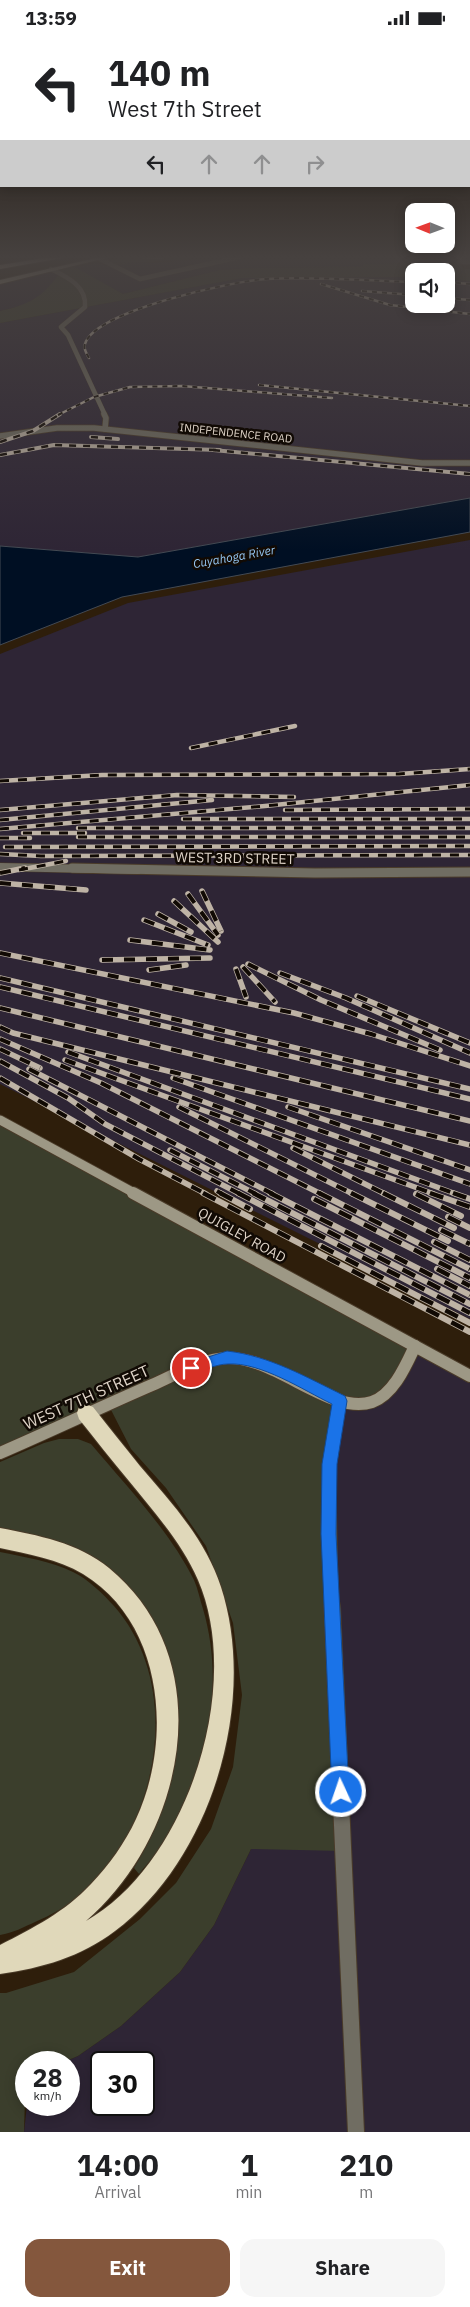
<!DOCTYPE html>
<html lang="en">
<head>
<meta charset="utf-8">
<style>
	body { margin:0; font-family:"IBM Plex Sans",sans-serif; background:#f6f6f6; color:#202124; height:100vh; display:flex; flex-direction:column; font-size:19px; white-space:nowrap }
	* { box-sizing:border-box; margin:0 }
	p { font-size:16px; color:#757577 }
	.icon { flex:none; width:28px; height:28px; fill:none; stroke:currentColor; stroke-width:2; stroke-linecap:round; stroke-linejoin:round }
	.map { position:relative; height:2097px; overflow:hidden }
	.details { display:flex; flex-direction:column; background:#fff; flex:1 }
	.details>* { flex:none }
	.guide { position:absolute; left:0px; top:0px; width:470px; height:152px; box-shadow:0 2px 12px #0003; background:#fff; color:#202124; overflow:hidden }
	.needle { width:32px; rotate:271deg }
	.buttons { position:absolute; left:405px; top:168px; display:grid; gap:10px }
	.buttons a { display:grid; place-items:center; width:50px; height:50px; border-radius:10px; background:#fff; box-shadow:0 2px 12px #0003; font-size:25px }
	.speed { position:absolute; left:15px; top:2016px; display:flex; gap:10px; font-size:25px; font-weight:700; text-align:center }
	.speed>* { display:grid; place-content:center; width:65px; height:65px; border-radius:50%; background:#fff; box-shadow:0 2px 12px #0003; line-height:1 }
	.speed small { font-size:12px; font-weight:400 }
	.speed .limit { border:2px solid #111; border-radius:8px; background:#fff; color:#111 }
	.pin { position:absolute; display:grid; place-items:center; width:42px; height:42px; color:#fff; margin:-21px; border:2px solid #fff; border-radius:50%; box-shadow:0 1px 5px #0007 }
	.me { position:absolute; width:55px; margin:-28px; rotate:357deg; stroke-linejoin:round; filter:drop-shadow(0 0 4px #0008) }
	.turn { display:flex; align-items:center; gap:18px; height:105px; padding:0 25px; font-size:22px }
	.turn .icon { width:65px; height:65px; stroke-width:2.5 }
	.turn b { display:block; font-size:35px; line-height:42px }
	.lanes { display:flex; align-items:center; height:48px; padding:0 25px; background:#0003; justify-content:center; gap:25px; direction:ltr }
	.lanes .off { opacity:.35 }
	.eta { display:flex; justify-content:space-evenly; align-items:center; height:85px; text-align:center }
	.eta b { font-size:30px; font-weight:800; line-height:35px }
	.cta { display:flex; gap:10px; margin-top:auto; padding:10px 25px }
	.cta a { flex:1; height:58px; border-radius:15px; background:#84573d; color:#fff; font-size:20px; font-weight:800; line-height:58px; text-align:center }
	.cta a+a { background:#f6f6f6; color:#202124 }
	.status { display:flex; justify-content:space-between; align-items:center; height:35px; padding:0 25px; background:#fff; direction:ltr }
	.status svg { height:14px; fill:currentColor }
	.map>svg:first-child { display:block }
	.industrial { fill:#2e2535; fill-rule:evenodd }
	.green { fill:#3b3e2c }
	.water { fill:#000f23; stroke:#434a54 }
	.lines { fill:none; stroke-linecap:round; stroke-linejoin:round }
	.street-far5-casing { stroke:#4a3b29; stroke-width:5 }
	.street-far4-casing { stroke:#4a3b29; stroke-width:7 }
	.street-far3-casing { stroke:#4a3b29; stroke-width:9 }
	.street-far2-casing { stroke:#4a3b29; stroke-width:11 }
	.street-far1-casing { stroke:#4a3b29; stroke-width:14 }
	.street-casing { stroke:#4a3b29; stroke-width:18 }
	.secondary-far1-casing { stroke:#4a3b29; stroke-width:11 }
	.secondary-casing { stroke:#4a3b29; stroke-width:14 }
	.primary-casing { stroke:#4a3b29; stroke-width:2 }
	.highway-casing { stroke:#4a3b29; stroke-width:2 }
	.street-far5 { stroke:#706d62; stroke-width:4.5 }
	.street-far4 { stroke:#706d62; stroke-width:5.5 }
	.street-far3 { stroke:#706d62; stroke-width:8 }
	.street-far2 { stroke:#706d62; stroke-width:9 }
	.street-far1 { stroke:#706d62; stroke-width:12 }
	.street { stroke:#706d62; stroke-width:16 }
	.secondary-far1 { stroke:#9d9885; stroke-width:9 }
	.secondary { stroke:#9d9885; stroke-width:12 }
	.primary { fill:#c0b9a1; fill-rule:evenodd }
	.highway { fill:#e0d8ba; fill-rule:evenodd }
	.rail-far4-casing { stroke:#beb3a5; stroke-width:2.5 }
	.rail-far3-casing { stroke:#beb3a5; stroke-width:4 }
	.rail-far2-casing { stroke:#beb3a5; stroke-width:4.5 }
	.rail-far1-casing { stroke:#beb3a5; stroke-width:5.5 }
	.rail-casing { stroke:#beb3a5; stroke-width:6 }
	.rail-far4 { stroke:#110a04; stroke-width:2; stroke-dasharray:5; stroke-linecap:butt }
	.rail-far3 { stroke:#110a04; stroke-width:2.5; stroke-dasharray:7; stroke-linecap:butt }
	.rail-far2 { stroke:#110a04; stroke-width:3; stroke-dasharray:9; stroke-linecap:butt }
	.rail-far1 { stroke:#110a04; stroke-width:4; stroke-dasharray:11; stroke-linecap:butt }
	.rail { stroke:#110a04; stroke-width:4.5; stroke-dasharray:14; stroke-linecap:butt }
	.route { fill:#1a73e8; stroke:#114b97 }
	.labels { text-anchor:middle; stroke-width:5; stroke-linejoin:round; paint-order:stroke }
	.far-street-label { font-size:11px; fill:#ded3c7; stroke:#110a04 }
	.far-water-label { font-size:12px; font-style:italic; fill:#96c7f3; stroke:#110a04 }
	.street-label { font-size:14px; fill:#ded3c7; stroke:#110a04 }
	.near-street-label { font-size:16px; fill:#ded3c7; stroke:#110a04 }
</style>
</head>
<body>
<div class="status"><b>13:59</b><svg viewBox="0 0 49 12"><path d="M0 12V9h3v3zM5 12V6h3v6zM10 12V3h3v9zM15 12V0h3v12zM26 1h20v11H26zM47 4h2v5h-2z"/></svg></div>
<div class="map">
<svg width="470" height="2097" viewBox="0 0 470 2097">
	<rect width="100%" height="100%" fill="#2e1e0b"/>
	<g class="industrial">
		<path d="M219 222H458L461 228 363 229V232L253 233 220 235 123 259 73 232 97 228 108 231 124 228H157Z"/>
		<path d="M51 234 59 239 48 255 25 270 0 276V247Z"/>
		<path d="M394 241 414 242V269H446V244L470 246V463L138 522 0 511V288L242 243Z"/>
		<path d="M470 505V1284L0 1049V619L128 568Z"/>
		<path d="M415 1311 470 1341V2097H24L27 2070H69V2028L64 2027 78 2021 121 1991 180 1937 214 1890 251 1814 329 1499 340 1366ZM101 2028H144V2070H101Z"/>
	</g>
	<g class="green">
		<path d="M123 222H219L116 229 109 226Z"/>
		<path d="M461 228 464 234H470V246L446 244V236H414V242L242 243 0 288V276C28 270 42 263 59 239L51 234 71 230 123 259 220 235 253 233 363 232V229Z"/>
		<path d="M0 1085 415 1311 399 1341 372 1367 340 1366 329 1429 343 1816 251 1814 214 1890 180 1937 121 1991 78 2021 64 2027 26 2028 24 2097H0V1958H6L74 1937 140 1884 176 1848 211 1794 233 1732 242 1660 233 1588 206 1511 166 1453 131 1414 108 1369 0 1418Z"/>
		<path d="M59 1404H78L91 1409C127 1452 169 1495 194 1545 198 1554 200 1565 203 1574 225 1649 208 1729 171 1797 163 1812 150 1825 139 1839L134 1833C177 1762 195 1679 158 1602 153 1592 149 1576 141 1568 135 1562 116 1555 108 1550 72 1532 36 1513 0 1495V1427L44 1408Z"/>
		<path d="M0 1517C24 1522 51 1526 73 1537 88 1544 103 1559 114 1571 185 1652 159 1792 81 1860 68 1871 51 1880 35 1887 24 1892 13 1898 0 1900Z"/>
	</g>
	<path class="water" d="M470 463V497L122 562 0 610V511L138 522Z"/>
	<g class="lines">
		<g class="street-far5-casing">
			<g id="street-far5">
				<path d="M458 222 461 227H470"/>
				<path d="M100 224 140 244 240 222"/>
				<path d="M51 234C67 242 87 251 85 272L61 292 68 300 105 380"/>
			</g>
		</g>
		<g class="street-far4-casing">
			<g id="street-far4">
				<path d="M104 379 106 383 105 394"/>
				<path d="M0 401 57 393H94L422 428H470"/>
			</g>
		</g>
		<g class="street-far3-casing">
			<path id="street-far3" d="M0 832 138 835"/>
		</g>
		<g class="street-far2-casing">
			<path id="street-far2" d="M72 833 315 838 470 837"/>
		</g>
		<g class="street-far1-casing">
			<path id="street-far1" d="M332 1572 329 1429 340 1366"/>
		</g>
		<g class="street-casing">
			<path id="street" d="M332 1571 356 2097"/>
		</g>
		<g class="secondary-far1-casing">
			<path id="secondary-far1" d="M0 1085 136 1159"/>
		</g>
		<g class="secondary-casing">
			<g id="secondary">
				<path d="M133 1158 470 1341"/>
				<path d="M0 1418C51 1396 101 1372 152 1350 175 1340 201 1324 227 1323 275 1321 331 1381 372 1367 394 1359 406 1330 415 1311"/>
			</g>
		</g>
		<g class="primary-casing">
			<path id="primary" d="M100 222H110L0 249V245Z"/>
		</g>
		<g class="highway-casing">
			<g id="highway">
				<path d="M51 222H68L0 234V230Z"/>
				<path d="M121 222H165L162 224Z"/>
				<path d="M86 1369 93 1372C108 1391 124 1411 140 1431 171 1467 206 1505 221 1552 258 1666 212 1824 115 1896 81 1922 42 1933 0 1939V1910C33 1893 65 1877 91 1849 109 1830 125 1808 136 1784 173 1705 164 1588 83 1539 58 1524 28 1519 0 1513V1493C37 1500 79 1508 109 1533 221 1625 186 1800 86 1886 187 1829 244 1651 198 1545 182 1508 154 1477 129 1446 112 1426 96 1405 79 1384L77 1378 79 1372Z"/>
			</g>
		</g>
		<use href="#street-far5" class="street-far5"/>
		<use href="#street-far4" class="street-far4"/>
		<use href="#street-far3" class="street-far3"/>
		<use href="#street-far2" class="street-far2"/>
		<use href="#street-far1" class="street-far1"/>
		<use href="#street" class="street"/>
		<use href="#secondary-far1" class="secondary-far1"/>
		<use href="#secondary" class="secondary"/>
		<use href="#primary" class="primary"/>
		<use href="#highway" class="highway"/>
		<g class="rail-far4-casing">
			<g id="rail-far4">
				<path d="M446 247 470 249"/>
				<path d="M321 249 390 270 470 279"/>
				<path d="M362 256 414 260"/>
				<path d="M446 263 470 265"/>
				<path d="M89 323C87 319 83 314 85 309 94 276 233 246 266 244 314 241 365 246 414 247"/>
				<path d="M259 350 470 371"/>
				<path d="M58 380 94 362 130 352 182 351 332 363"/>
			</g>
		</g>
		<g class="rail-far3-casing">
			<g id="rail-far3">
				<path d="M91 402 118 404"/>
				<path d="M0 407 33 396 60 379"/>
				<path d="M213 415 470 439"/>
				<path d="M0 420 54 410 220 415"/>
			</g>
		</g>
		<g class="rail-far2-casing">
			<g id="rail-far2">
				<path d="M191 713 295 691"/>
				<path d="M0 746 102 740 399 739 470 734"/>
				<path d="M0 775 177 760 294 762"/>
				<path d="M285 775 470 774"/>
				<path d="M183 784H470"/>
				<path d="M0 785 212 765"/>
				<path d="M78 793H470"/>
				<path d="M0 794 265 771 470 750"/>
				<path d="M23 798H85"/>
				<path d="M78 802H470"/>
				<path d="M0 803H30"/>
				<path d="M5 812 470 811"/>
				<path d="M0 819 41 821 470 820"/>
				<path d="M19 835 66 826"/>
			</g>
		</g>
		<g class="rail-far1-casing">
			<g id="rail-far1">
				<path d="M0 838 25 833"/>
				<path d="M0 848 86 855"/>
				<path d="M202 856 221 896"/>
				<path d="M188 859 218 900"/>
				<path d="M174 866 218 907"/>
				<path d="M158 879 191 897"/>
				<path d="M144 885 208 910"/>
				<path d="M130 905 210 915"/>
				<path d="M0 918 294 978 371 999 470 1031"/>
				<path d="M102 925 210 923"/>
				<path d="M248 929 321 965 440 1015"/>
				<path d="M243 932 275 967"/>
				<path d="M236 934 246 962"/>
				<path d="M149 935 186 930"/>
				<path d="M280 938 346 963 470 1018"/>
				<path d="M0 943 470 1054"/>
				<path d="M0 952 470 1064"/>
				<path d="M357 961 470 1008"/>
				<path d="M0 973 470 1086"/>
				<path d="M0 992 13 998 470 1110"/>
				<path d="M0 1004 101 1048 321 1159"/>
				<path d="M0 1014 40 1033"/>
				<path d="M68 1017 456 1159"/>
				<path d="M65 1025 434 1159"/>
				<path d="M0 1026 68 1063 105 1089 240 1159"/>
				<path d="M29 1034 273 1159"/>
				<path d="M0 1043 139 1124 206 1159"/>
				<path d="M173 1043 470 1149"/>
				<path d="M179 1072 353 1159"/>
				<path d="M288 1072 470 1135"/>
				<path d="M293 1113 385 1159"/>
				<path d="M170 1115 256 1159"/>
				<path d="M217 1156 222 1159"/>
			</g>
		</g>
		<g class="rail-casing">
			<g id="rail">
				<path d="M203 1158 470 1297"/>
				<path d="M220 1158 250 1174"/>
				<path d="M238 1158 470 1278"/>
				<path d="M253 1158 470 1269"/>
				<path d="M270 1158 470 1260"/>
				<path d="M319 1158 470 1234"/>
				<path d="M351 1158 448 1206"/>
				<path d="M383 1158 454 1193"/>
				<path d="M430 1158 470 1172"/>
				<path d="M453 1158 470 1164"/>
				<path d="M416 1159 461 1181"/>
				<path d="M314 1164 470 1243"/>
				<path d="M448 1182 470 1193"/>
				<path d="M441 1195 470 1209"/>
				<path d="M434 1207 470 1225"/>
				<path d="M321 1211 470 1288"/>
				<path d="M437 1234 470 1251"/>
			</g>
		</g>
		<use href="#rail-far4" class="rail-far4"/>
		<use href="#rail-far3" class="rail-far3"/>
		<use href="#rail-far2" class="rail-far2"/>
		<use href="#rail-far1" class="rail-far1"/>
		<use href="#rail" class="rail"/>
	</g>
	<linearGradient id="sky" x2="0" y2="1"><stop stop-color="#191006"/><stop offset="0.43" stop-color="#46413f"/><stop offset="1" stop-color="#46413f" stop-opacity="0"/></linearGradient>
	<rect width="470" height="516" fill="url(#sky)"/>
	<path class="route" d="M227 1316C270 1321 306 1342 345 1361L347 1366 337 1429 336 1499 349 1757 347 1763 341 1766 335 1763 332 1757 321 1499 322 1429 332 1369C303 1355 261 1327 228 1329 216 1329 202 1336 191 1340L186 1338 184 1333 186 1329Z"/>
	<g class="labels">
		<g class="far-street-label">
			<text transform="translate(236 398) rotate(6)" y="4">INDEPENDENCE ROAD</text>
		</g>
		<g class="far-water-label">
			<text transform="translate(234 522) rotate(-10)" y="4">Cuyahoga River</text>
		</g>
		<g class="street-label">
			<text transform="translate(235 823) rotate(1)" y="5">WEST 3RD STREET</text>
			<text transform="translate(242 1200) rotate(29)" y="5">QUIGLEY ROAD</text>
		</g>
		<g class="near-street-label">
			<text transform="translate(86 1362) rotate(-24)" y="6">WEST 7TH STREET</text>
		</g>
	</g>
</svg>
<div class="buttons">
<a><svg class="needle" viewBox="-14 -14 28 28"><path d="M0-13l5 13h-10z" fill="#e53935"/><path d="M0 13l5-13h-10z" fill="#757577"/></svg></a>
<a><svg class="icon" aria-label="sound" viewBox="0 0 24 24"><path d="M4 9h4l5-4v14l-5-4H4zM17 9q2 3 0 6"/></svg></a>
</div>
<div class="speed"><div>28<small>km/h</small></div><div class="limit">30</div></div>
<div class="pin" style="left:191px;top:1333px;background:#d93025"><svg class="icon" aria-label="arrive" viewBox="0 0 24 24"><path d="M6 21V4h12l-3 4 3 4H6"/></svg></div>
<svg class="me" style="left:341px;top:1757px" viewBox="-20 -20 40 40"><circle r="17" fill="#1a73e8" stroke="#fff" stroke-width="3"/><path d="M0-11L8 9 0 5-8 9z" fill="#fff"/></svg>
<div class="guide">
<div class="turn"><svg class="icon" aria-label="left" viewBox="0 0 24 24"><path d="M17 20v-9H6M10 6l-5 5 5 5"/></svg><div><b>140 m</b>West 7th Street</div></div>
<div class="lanes"><svg class="icon" aria-label="left" viewBox="0 0 24 24"><path d="M17 20v-9H6M10 6l-5 5 5 5"/></svg><svg class="icon off" aria-label="ahead" viewBox="0 0 24 24"><path d="M12 20V5M6 11l6-6 6 6"/></svg><svg class="icon off" aria-label="ahead" viewBox="0 0 24 24"><path d="M12 20V5M6 11l6-6 6 6"/></svg><svg class="icon off" aria-label="right" viewBox="0 0 24 24"><path d="M7 20v-9h11M14 6l5 5-5 5"/></svg></div>
</div>
</div>
<section class="details">
<div class="eta">
<div><b>14:00</b><p>Arrival</p></div>
<div><b>1</b><p>min</p></div>
<div><b>210</b><p>m</p></div>
</div>
<div class="cta"><a>Exit</a><a>Share</a></div>
</section>
</body>
</html>
